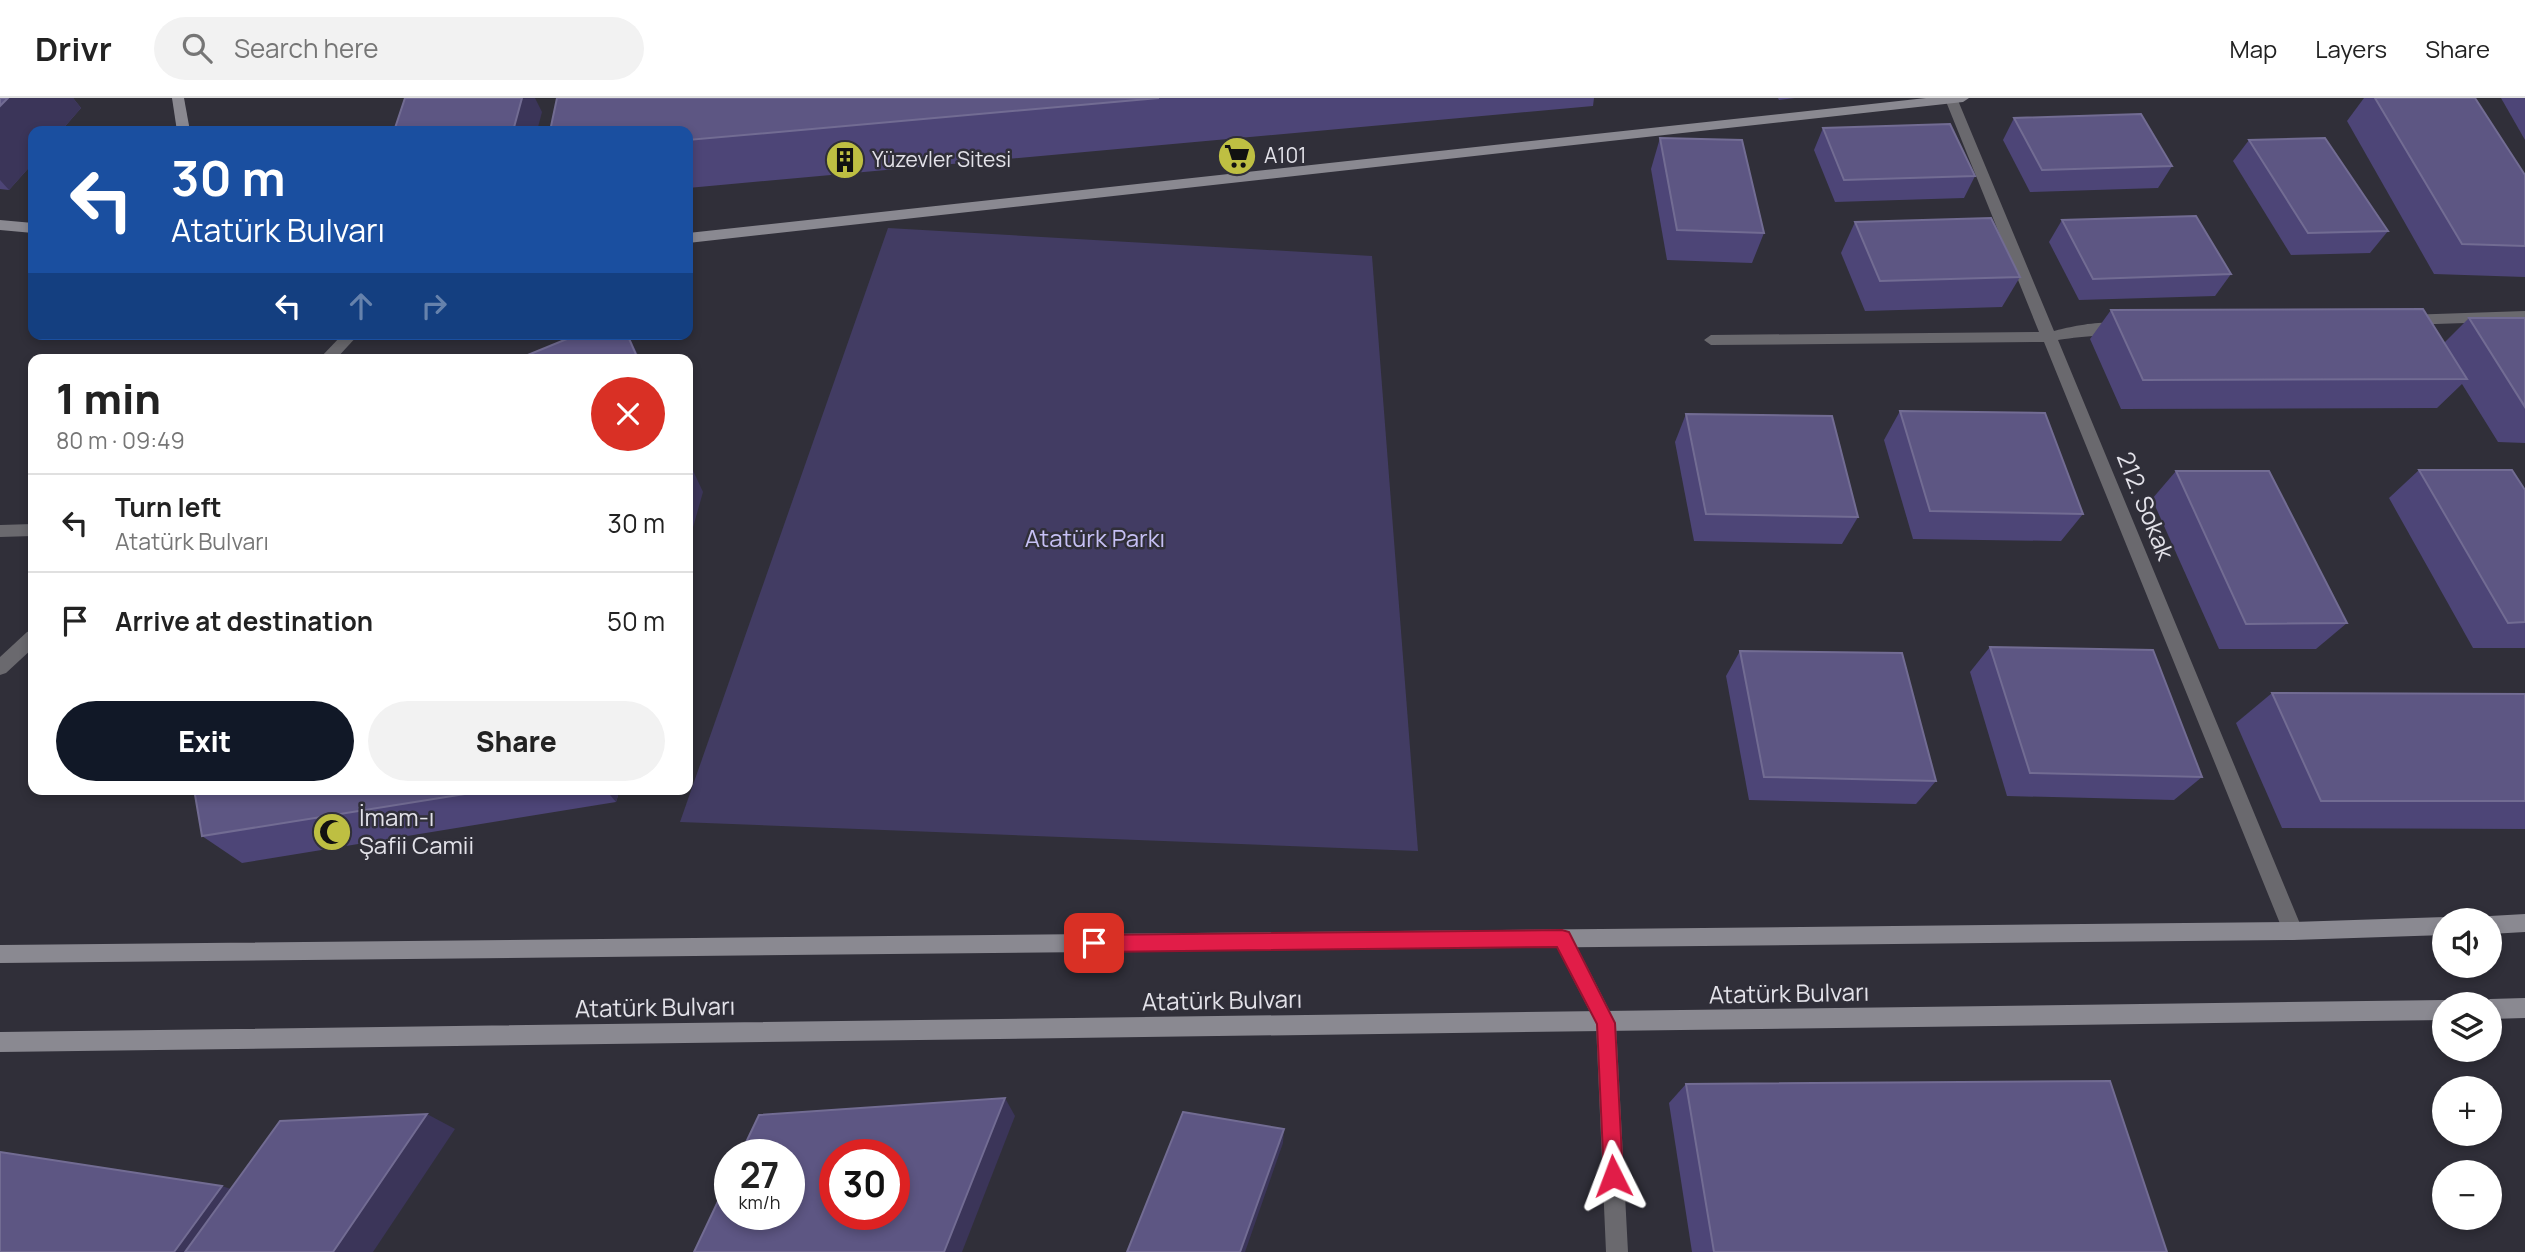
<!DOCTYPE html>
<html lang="en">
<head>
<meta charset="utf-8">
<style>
	body { margin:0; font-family:Manrope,sans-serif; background:#f2f2f2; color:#222; height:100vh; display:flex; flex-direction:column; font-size:26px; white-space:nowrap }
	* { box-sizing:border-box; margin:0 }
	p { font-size:23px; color:#767676 }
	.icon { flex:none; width:38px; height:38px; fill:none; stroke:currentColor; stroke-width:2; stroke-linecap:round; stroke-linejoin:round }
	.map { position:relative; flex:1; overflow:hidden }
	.sheet { position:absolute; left:28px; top:256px; width:665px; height:441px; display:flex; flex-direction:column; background:#fff; border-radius:14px; box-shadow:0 4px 10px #0003 }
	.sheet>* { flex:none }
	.top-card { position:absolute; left:28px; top:28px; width:665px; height:214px; border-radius:14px; box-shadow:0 4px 10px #0003; background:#1a4fa0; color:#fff; overflow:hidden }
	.fabs { position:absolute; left:2432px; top:810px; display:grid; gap:14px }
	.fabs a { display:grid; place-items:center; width:70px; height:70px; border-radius:50%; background:#fff; box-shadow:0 4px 10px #0003; font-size:35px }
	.speed { position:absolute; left:714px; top:1041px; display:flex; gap:14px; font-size:35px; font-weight:700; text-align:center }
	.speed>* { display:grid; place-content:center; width:91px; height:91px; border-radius:50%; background:#fff; box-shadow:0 4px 10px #0003; line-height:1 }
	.speed small { font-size:18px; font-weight:400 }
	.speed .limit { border:10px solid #d22; background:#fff; color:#111 }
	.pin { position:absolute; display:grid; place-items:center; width:60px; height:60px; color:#fff; margin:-30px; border-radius:14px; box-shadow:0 4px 10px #0006 }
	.me { position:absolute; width:77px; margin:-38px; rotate:357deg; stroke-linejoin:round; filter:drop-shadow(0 0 5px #0008) }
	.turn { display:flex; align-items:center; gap:24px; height:147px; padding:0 28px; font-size:32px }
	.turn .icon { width:91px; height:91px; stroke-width:2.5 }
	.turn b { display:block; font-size:49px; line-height:60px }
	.lanes { display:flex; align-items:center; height:66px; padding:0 28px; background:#0003; justify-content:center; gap:35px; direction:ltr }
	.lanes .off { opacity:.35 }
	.round { display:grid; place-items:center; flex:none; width:74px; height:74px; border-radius:37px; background:#f2f2f2 }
	.overview { display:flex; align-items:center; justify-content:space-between; height:119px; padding:0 28px }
	h1 { font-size:42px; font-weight:800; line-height:52px }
	.button { display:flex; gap:14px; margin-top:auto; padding:14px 28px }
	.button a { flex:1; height:80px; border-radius:42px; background:#111827; color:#fff; font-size:28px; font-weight:800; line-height:80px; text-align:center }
	.button a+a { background:#f2f2f2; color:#222 }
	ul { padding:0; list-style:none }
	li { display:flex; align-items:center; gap:21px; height:98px; padding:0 28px; border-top:2px solid #e0e0e0 }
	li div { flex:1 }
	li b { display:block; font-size:26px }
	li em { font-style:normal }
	header { display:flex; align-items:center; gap:42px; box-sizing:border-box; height:98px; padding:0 35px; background:#fff; border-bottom:2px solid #e0e0e0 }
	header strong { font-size:33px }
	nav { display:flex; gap:38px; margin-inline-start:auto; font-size:24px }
	.search { width:490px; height:63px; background:#f2f2f2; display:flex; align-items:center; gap:18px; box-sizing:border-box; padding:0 24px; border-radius:38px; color:#767676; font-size:26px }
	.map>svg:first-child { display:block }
	.green { fill:#423c63 }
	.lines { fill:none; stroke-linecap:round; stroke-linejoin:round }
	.street { fill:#6a696e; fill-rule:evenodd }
	.secondary { fill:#8a8991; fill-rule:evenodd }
	.wall { fill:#4d4577 }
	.shaded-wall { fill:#3b3559 }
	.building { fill:#5d5683; stroke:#726c93; stroke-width:2; fill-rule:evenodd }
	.route { fill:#e11d48; stroke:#92132f; stroke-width:2 }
	.labels { text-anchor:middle; stroke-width:5; stroke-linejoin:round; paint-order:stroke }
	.far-poi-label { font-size:21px; fill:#e3e2e9; stroke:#302f39; text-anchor:start }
	.street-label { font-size:24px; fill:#e3e2e9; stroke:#302f39 }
	.park-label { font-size:24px; fill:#c6c0f4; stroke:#302f39 }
	.poi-label { font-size:24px; fill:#e3e2e9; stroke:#302f39; text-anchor:start }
</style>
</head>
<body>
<header>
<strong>Drivr</strong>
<div class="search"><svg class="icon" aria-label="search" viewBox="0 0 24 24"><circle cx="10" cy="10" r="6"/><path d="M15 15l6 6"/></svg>Search here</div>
<nav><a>Map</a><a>Layers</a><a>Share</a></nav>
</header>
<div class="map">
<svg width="2525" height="1154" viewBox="0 0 2525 1154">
	<rect width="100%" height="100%" fill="#302f39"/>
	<path class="green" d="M888 130 1372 158 1418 753 680 724Z"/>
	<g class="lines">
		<g class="street">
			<path d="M1957 0 2054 233C2070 229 2116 218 2127 231 2122 237 2072 239 2058 242L2303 833 2300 840 2293 842 2286 840 2283 833 2044 244 1711 247 1704 242 1711 237 2039 234 1945 1Z"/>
			<path d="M2525 213V223L2406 227 2399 222 2406 217Z"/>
			<path d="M343 236H359L336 261H319Z"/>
			<path d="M33 426V438L0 439V427Z"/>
			<path d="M33 532V550L6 575 0 577V559L27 534Z"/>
			<path d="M1562 831 1569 833 1616 925 1628 1154H1606L1596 926 1552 840 1555 833Z"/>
		</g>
		<g class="secondary">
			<path d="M172 0H184L190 33H177Z"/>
			<path d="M1926 0H1969L1963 4 688 145V135Z"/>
			<path d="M0 122 33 125V135L0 132Z"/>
			<path d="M2525 816V834L2490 836V822H2482L2490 818Z"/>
			<path d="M2445 819 2452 822H2445V837L2293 842 0 865V847L2293 824Z"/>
			<path d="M2525 900V920L2490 921V906H2482L2490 901Z"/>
			<path d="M2445 902 2453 906H2445V922L0 954V934Z"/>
		</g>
	</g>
	<g class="wall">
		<path d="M0 0H73L81 10 61 33H33V65L9 92 0 91Z"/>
		<path d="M557 0H1594L1593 8 688 90V33Z"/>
		<path d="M1778 0H1795L1779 2Z"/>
		<path d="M2364 0H2475L2525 77V179L2434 176 2347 23Z"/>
		<path d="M2501 0H2525V42Z"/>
		<path d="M2014 20 2172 68 2158 90 2030 94 2003 42Z"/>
		<path d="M1823 30 1975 78 1964 100 1835 104 1814 52Z"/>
		<path d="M1660 40 1764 135 1752 165 1667 162 1651 71Z"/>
		<path d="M2249 42 2388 133 2370 155 2291 157 2233 63Z"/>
		<path d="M2062 122 2231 176 2215 198 2079 202 2049 144Z"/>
		<path d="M1855 124 2020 179 2002 209 1865 213 1841 155Z"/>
		<path d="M2111 212 2444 245 2469 220H2525V345L2498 344 2462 286 2437 310 2121 311 2090 241Z"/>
		<path d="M1900 313 2083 416 2061 443 1913 441 1884 342Z"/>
		<path d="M1686 316 1858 419 1842 446 1694 443 1675 344Z"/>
		<path d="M2419 372 2525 392V550H2473L2389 400Z"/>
		<path d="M2176 373 2347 525 2316 551H2219L2152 401Z"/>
		<path d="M1990 549 2202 679 2174 702 2007 698 1970 574Z"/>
		<path d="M1740 553 1936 683 1916 706 1749 702 1726 578Z"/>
		<path d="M2272 595 2525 596V731L2282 730 2236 625Z"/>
		<path d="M194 691H620L616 704 242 765 202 738Z"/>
		<path d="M1686 986 2167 1154H1692L1669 1005Z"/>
	</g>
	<g class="shaded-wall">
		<path d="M8 0H73L81 10 61 33H33V65L9 92 0 82V8Z"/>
		<path d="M522 0H535L542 14 537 33H513Z"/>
		<path d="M627 236H628L640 261H638Z"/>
		<path d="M688 362 703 394 688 447Z"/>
		<path d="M605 691H620L616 704Z"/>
		<path d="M1005 1000 1015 1018 962 1154H944Z"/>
		<path d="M427 1016 455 1031 373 1154H333Z"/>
		<path d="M1284 1031 1283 1045 1245 1154H1240Z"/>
		<path d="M222 1088 266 1103 230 1154H174Z"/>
	</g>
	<g class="building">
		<path d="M0 0H8L0 8Z"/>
		<path d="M405 0H522L513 33H394Z"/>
		<path d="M557 0H1159L688 42V33H550Z"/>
		<path d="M2375 0H2475L2525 77V148L2462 146Z"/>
		<path d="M2141 16 2172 68 2042 72 2014 20Z"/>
		<path d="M1950 26 1975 78 1844 82 1823 30Z"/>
		<path d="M1660 40 1742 42 1764 135 1677 132Z"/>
		<path d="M2325 40 2388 133 2308 135 2249 42Z"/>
		<path d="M2196 118 2231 176 2093 181 2062 122Z"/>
		<path d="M1991 120 2020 179 1880 183 1855 124Z"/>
		<path d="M2423 211 2467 281 2143 282 2111 212Z"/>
		<path d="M2469 220H2525V309Z"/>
		<path d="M579 236H627L638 261H518Z"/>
		<path d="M1900 313 2045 315 2083 416 1930 413Z"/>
		<path d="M1686 316 1832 318 1858 419 1706 416Z"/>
		<path d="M2419 372H2512L2525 392V524L2508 525Z"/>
		<path d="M2176 373H2269L2347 525 2246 526Z"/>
		<path d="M1990 549 2153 552 2202 679 2030 675Z"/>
		<path d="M1740 553 1902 555 1936 683 1764 679Z"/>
		<path d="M2272 595 2525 596V703H2321Z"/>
		<path d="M194 691H496L202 738Z"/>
		<path d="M2110 983 2167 1154H1714L1686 986Z"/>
		<path d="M1005 1000 944 1154H694L730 1078V1116H789V1057H740L759 1017ZM835 1057H894V1116H835Z"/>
		<path d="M1183 1014 1284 1031 1240 1154H1127Z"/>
		<path d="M427 1016 333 1154H185L280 1023Z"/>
		<path d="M0 1054 222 1088 174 1154H0Z"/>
	</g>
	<path class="route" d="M1562 832 1569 834 1615 925 1623 1078 1620 1085 1613 1087 1606 1085 1604 1078 1597 926 1557 849 1094 854 1087 851 1085 845 1087 839 1094 837Z"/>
	<defs>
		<g id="supermarket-disc" transform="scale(2.0125)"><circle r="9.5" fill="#bebf42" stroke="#302f39"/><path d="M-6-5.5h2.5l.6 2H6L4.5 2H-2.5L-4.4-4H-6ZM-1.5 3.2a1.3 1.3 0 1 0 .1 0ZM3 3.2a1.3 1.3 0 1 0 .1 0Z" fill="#111"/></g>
		<g id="building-disc" transform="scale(2.0125)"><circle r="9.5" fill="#bebf42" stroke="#302f39"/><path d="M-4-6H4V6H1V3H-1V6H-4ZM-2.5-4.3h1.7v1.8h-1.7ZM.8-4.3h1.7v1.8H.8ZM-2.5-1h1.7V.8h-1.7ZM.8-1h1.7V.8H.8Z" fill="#111"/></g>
		<g id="mosque-disc" transform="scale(2.0125)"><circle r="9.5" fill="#bebf42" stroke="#302f39"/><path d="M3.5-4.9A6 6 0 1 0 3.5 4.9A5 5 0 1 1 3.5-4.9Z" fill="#111"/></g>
	</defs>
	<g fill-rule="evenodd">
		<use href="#supermarket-disc" x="1237" y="58"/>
		<use href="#building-disc" x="845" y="62"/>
		<use href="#mosque-disc" x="332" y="734"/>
	</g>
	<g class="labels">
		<g class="far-poi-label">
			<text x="1264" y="65">A101</text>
			<text x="872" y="69">Yüzevler Sitesi</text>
		</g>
		<g class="street-label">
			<text transform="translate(2145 408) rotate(68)" y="8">212. Sokak</text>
			<text transform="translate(1789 896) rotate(-1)" y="8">Atatürk Bulvarı</text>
			<text transform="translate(1222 903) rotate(-1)" y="8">Atatürk Bulvarı</text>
			<text transform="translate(655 910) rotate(-1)" y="8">Atatürk Bulvarı</text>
		</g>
		<g class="park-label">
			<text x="1095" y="449">Atatürk Parkı</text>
		</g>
		<g class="poi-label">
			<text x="359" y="728">İmam-ı<tspan x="359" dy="28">Şafii Camii</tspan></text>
		</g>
	</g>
</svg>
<div class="fabs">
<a><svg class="icon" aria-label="sound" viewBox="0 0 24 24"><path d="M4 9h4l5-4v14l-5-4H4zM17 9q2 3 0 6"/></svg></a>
<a><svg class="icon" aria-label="layers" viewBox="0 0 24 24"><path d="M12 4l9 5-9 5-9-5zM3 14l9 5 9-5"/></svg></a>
<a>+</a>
<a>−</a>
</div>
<div class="speed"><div>27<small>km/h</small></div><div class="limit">30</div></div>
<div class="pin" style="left:1094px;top:845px;background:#d93025"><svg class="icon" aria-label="arrive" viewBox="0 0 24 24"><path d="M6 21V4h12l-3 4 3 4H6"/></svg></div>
<svg class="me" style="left:1613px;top:1078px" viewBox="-20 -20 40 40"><path d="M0-17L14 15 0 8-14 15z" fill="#e11d48" stroke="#fff" stroke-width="4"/></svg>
<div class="top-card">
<div class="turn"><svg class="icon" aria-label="left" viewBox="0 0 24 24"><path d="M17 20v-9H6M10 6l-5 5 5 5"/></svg><div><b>30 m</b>Atatürk Bulvarı</div></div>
<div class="lanes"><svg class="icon" aria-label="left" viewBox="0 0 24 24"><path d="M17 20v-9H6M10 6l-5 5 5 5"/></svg><svg class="icon off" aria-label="ahead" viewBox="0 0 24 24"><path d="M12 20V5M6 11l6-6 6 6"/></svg><svg class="icon off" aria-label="right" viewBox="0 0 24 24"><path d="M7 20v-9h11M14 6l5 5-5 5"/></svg></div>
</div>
<section class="sheet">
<div class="overview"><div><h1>1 min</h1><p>80 m · 09:49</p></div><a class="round" style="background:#d93025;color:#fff"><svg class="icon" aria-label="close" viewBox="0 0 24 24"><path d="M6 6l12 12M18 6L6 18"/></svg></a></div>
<ul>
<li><svg class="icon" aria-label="left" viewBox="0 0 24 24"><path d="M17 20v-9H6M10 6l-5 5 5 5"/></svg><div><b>Turn left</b><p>Atatürk Bulvarı</p></div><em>30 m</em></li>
<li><svg class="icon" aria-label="arrive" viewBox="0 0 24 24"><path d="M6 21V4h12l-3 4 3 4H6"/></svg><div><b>Arrive at destination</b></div><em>50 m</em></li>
</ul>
<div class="button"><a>Exit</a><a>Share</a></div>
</section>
</div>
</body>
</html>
